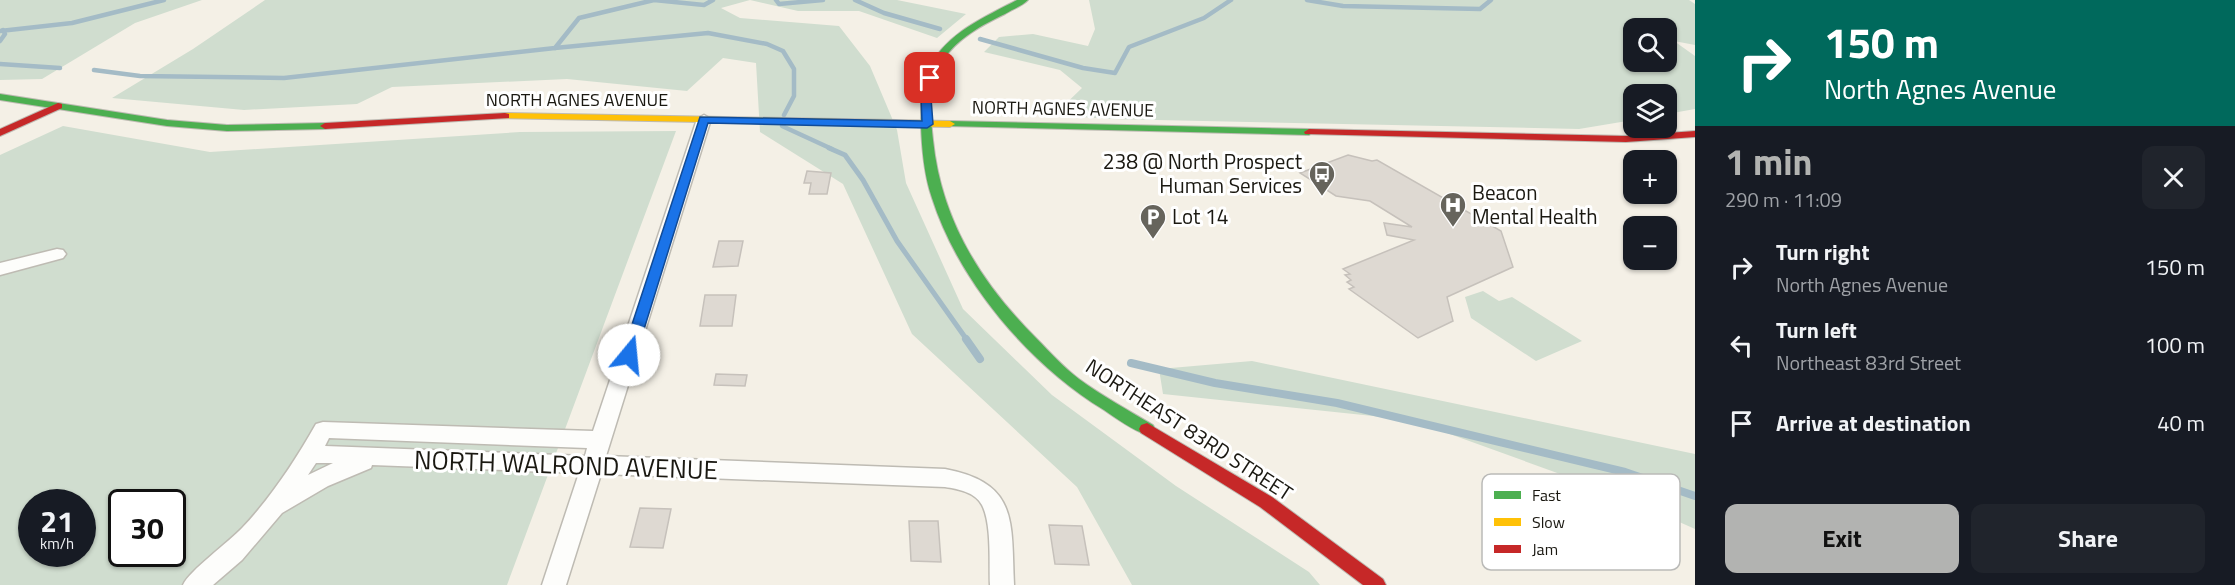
<!DOCTYPE html>
<html lang="en">
<head>
<meta charset="utf-8">
<style>
	body { margin:0; font-family:"Titillium Web",sans-serif; background:#20242c; color:#f1f3f6; height:100vh; display:flex; flex-direction:column; font-size:22px; white-space:nowrap }
	* { box-sizing:border-box; margin:0 }
	p { font-size:20px; color:#9ea1a6 }
	.icon { flex:none; width:33px; height:33px; fill:none; stroke:currentColor; stroke-width:2; stroke-linecap:round; stroke-linejoin:round }
	.map { position:relative; flex:1; overflow:hidden }
	.side { display:flex; flex-direction:column; background:#171b24; width:540px }
	.side>* { flex:none }
	.top-card { background:#00695c; color:#fff; overflow:hidden }
	.fabs { position:absolute; left:1623px; top:18px; display:grid; gap:12px }
	.fabs a { display:grid; place-items:center; width:54px; height:54px; border-radius:12px; background:#171b24; box-shadow:0 2px 4px #0004; font-size:30px }
	.speed { position:absolute; left:18px; top:489px; display:flex; gap:12px; font-size:30px; font-weight:700; text-align:center }
	.speed>* { display:grid; place-content:center; width:78px; height:78px; border-radius:50%; background:#171b24; box-shadow:0 2px 4px #0004; line-height:1 }
	.speed small { font-size:15px; font-weight:400 }
	.speed .limit { border:3px solid #111; border-radius:9px; background:#fff; color:#111 }
	.pin { position:absolute; display:grid; place-items:center; width:51px; height:51px; color:#fff; margin:-26px; border-radius:12px; box-shadow:0 3px 9px #0006 }
	.me { position:absolute; width:66px; margin:-33px; rotate:17deg; stroke-linejoin:round; filter:drop-shadow(0 0 4px #0008) }
	.turn { display:flex; align-items:center; gap:21px; height:126px; padding:0 30px; font-size:27px }
	.turn .icon { width:78px; height:78px; stroke-width:2.5 }
	.turn b { display:block; font-size:42px; line-height:51px }
	.round { display:grid; place-items:center; flex:none; width:63px; height:63px; border-radius:12px; background:#20242c }
	.head { display:flex; align-items:center; justify-content:space-between; height:102px; padding:0 30px }
	h1 { font-size:36px; font-weight:700; line-height:45px; color:#b2b3b1 }
	.action { display:flex; gap:12px; margin-top:auto; padding:12px 30px }
	.action a { flex:1; height:69px; border-radius:12px; background:#b2b3b1; color:#111; font-size:24px; font-weight:700; line-height:69px; text-align:center }
	.action a+a { background:#20242c; color:#f1f3f6 }
	ul { padding:0; list-style:none }
	li { display:flex; align-items:center; gap:18px; height:78px; padding:0 30px }
	li div { flex:1 }
	li b { display:block; font-size:22px }
	li em { font-style:normal }
	main { display:flex; flex:1; min-height:0 }
	.map>svg:first-child { display:block }
	.green { fill:#d0ddcf; fill-rule:evenodd }
	.lines { fill:none; stroke-linecap:round; stroke-linejoin:round }
	.stream-far2 { stroke:#a4bbc6; stroke-width:4.5 }
	.stream-far1 { stroke:#a4bbc6; stroke-width:5 }
	.stream { stroke:#a4bbc6; stroke-width:8 }
	.building { fill:#ded9d2; stroke:#c6c1bb; stroke-width:1.5 }
	.street-casing { stroke:#bebbb3; stroke-width:3 }
	.fast-casing { stroke:#bebbb3; stroke-width:2 }
	.slow-casing { stroke:#bebbb3; stroke-width:2 }
	.jam-casing { stroke:#bebbb3; stroke-width:2 }
	.street { fill:#fdfdfb; fill-rule:evenodd }
	.fast { fill:#4caf50; fill-rule:evenodd }
	.slow { fill:#ffc107; fill-rule:evenodd }
	.jam { fill:#c62828; fill-rule:evenodd }
	.route { fill:#1a73e8; stroke:#114b97; stroke-width:1.5 }
	.labels { text-anchor:middle; stroke-width:6; stroke-linejoin:round; paint-order:stroke }
	.far-street-label { font-size:18px; fill:#1a1811; stroke:#fff }
	.poi-label { font-size:21px; fill:#1a1811; stroke:#fff; text-anchor:start }
	.street-label { font-size:21px; fill:#1a1811; stroke:#fff }
	.near-street-label { font-size:26px; fill:#1a1811; stroke:#fff }
	.key { fill:#fff; stroke:#babab8; stroke-width:1.5 }
	.key-label { font-size:16px; fill:#1a1811 }
</style>
</head>
<body>
<main>
<div class="map">
<svg width="1695" height="585" viewBox="0 0 1695 585">
	<rect width="100%" height="100%" fill="#f4f0e6"/>
	<g class="green">
		<path d="M0 0H202L135 23 42 79 0 80Z"/>
		<path d="M265 0H897L966 14 937 38 859 11H798L750 0 721 8 740 18 839 26 870 66 897 130 906 183 963 309 1052 395 1176 486 1309 572 1320 585H1132L1077 487 912 334 843 184 760 132 756 63 723 58 687 91 567 79 392 87 357 104 244 110 112 98 193 49Z"/>
		<path d="M1089 0H1689L1695 4V45L1674 41 1695 56V109L1667 114 1666 94H1634L1633 120 1579 129 1111 119 1054 115 1082 88 1060 70 984 52 999 37 1033 34 1088 46 1095 29ZM1666 28V62H1634V28Z"/>
		<path d="M63 126 210 152 520 132 676 131 507 585H0V155ZM32 502H82V554H32ZM122 502H172V554H122Z"/>
		<path d="M1483 291 1499 301 1512 297 1582 341 1536 361 1471 318 1465 297Z"/>
		<path d="M1252 361 1695 454V529L1621 496 1411 420 1163 394 1159 369Z"/>
	</g>
	<g class="lines">
		<g class="stream-far2">
			<path d="M776 0 779 4 823 0"/>
			<path d="M855 0 884 13 940 29"/>
			<path d="M1307 0 1343 6 1480 9 1491 0"/>
			<path d="M0 31 72 23 164 0"/>
			<path d="M980 39 1083 68 1115 73 1129 47 1204 18 1231 0"/>
			<path d="M0 41 5 34 3 30"/>
			<path d="M555 48 708 33 767 44 783 51 794 69V96L784 115"/>
			<path d="M0 64 60 68"/>
			<path d="M94 70 140 76 284 78 555 48 579 18 654 0 704 5 713 0"/>
			<path d="M782 126 832 149"/>
		</g>
		<path class="stream-far1" d="M829 148 845 155 863 180 897 241 967 340"/>
		<g class="stream">
			<path d="M966 339 980 359"/>
			<path d="M1131 363 1215 383 1337 403 1625 472 1695 496"/>
		</g>
	</g>
	<g class="building">
		<path d="M1348 155 1372 161 1377 160 1501 231 1513 267 1447 297 1453 321 1418 338 1349 289 1354 287 1347 282 1351 280 1345 275 1350 274 1343 269 1414 240 1387 235 1384 223 1412 227 1370 201 1336 196 1300 173Z"/>
		<path d="M807 171 831 173 827 194H809L811 183H804Z"/>
		<path d="M719 241H743L738 266 713 267Z"/>
		<path d="M705 295H736L732 326H700Z"/>
		<path d="M716 374 747 375 745 386 714 385Z"/>
		<path d="M640 508 671 509 663 548 630 547Z"/>
		<path d="M909 521H938L941 562 911 561Z"/>
		<path d="M1049 525 1082 526 1089 565 1055 564Z"/>
	</g>
	<g class="lines">
		<g class="street-casing">
			<g id="street">
				<path d="M704 115 711 119 606 456 945 469C1019 483 1011 522 1014 585H990C989 564 992 524 982 505 975 492 958 489 945 487L601 474 566 585H542L579 473 372 465 371 468 328 486 282 513 242 560 213 585H183C189 571 229 542 243 527 272 496 295 461 316 424L323 422 593 431 697 119ZM329 438 587 448 585 456 325 446ZM316 463H333L308 475Z"/>
				<path d="M57 249 63 250 66 254 63 258 0 275V263Z"/>
			</g>
		</g>
		<g class="fast-casing">
			<g id="fast">
				<path d="M1017 0H1028C1022 6 1013 9 1005 14 982 25 958 38 943 60 928 83 930 114 933 140 941 219 980 282 1036 338 1050 352 1063 367 1079 379 1102 396 1128 410 1153 425L1155 429 1153 433 1147 435C1132 430 1117 419 1104 410 1029 364 959 282 932 198 924 175 922 150 921 126 921 107 920 86 929 68 946 33 985 17 1017 0Z"/>
				<path d="M0 94 167 120 227 125 325 123 330 126 325 129 227 131 167 126 0 100Z"/>
				<path d="M950 121 1309 129 1314 132 1309 135 946 126 945 124Z"/>
			</g>
		</g>
		<g class="slow-casing">
			<path id="slow" d="M505 113 950 121 955 124 950 127 501 118V114Z"/>
		</g>
		<g class="jam-casing">
			<g id="jam">
				<path d="M58 103 62 104V108L0 136V129Z"/>
				<path d="M505 113 509 114V118L325 129 320 126 325 123Z"/>
				<path d="M1309 129 1626 136 1695 131V137L1626 142 1305 134 1304 132Z"/>
				<path d="M1147 423 1272 497 1383 579 1386 585H1363L1260 507 1141 433 1139 429 1141 425Z"/>
			</g>
		</g>
		<use href="#street" class="street"/>
		<use href="#fast" class="fast"/>
		<use href="#slow" class="slow"/>
		<use href="#jam" class="jam"/>
	</g>
	<path class="route" d="M930 75 935 78 931 98 933 124 927 128 708 123 636 355 629 360 624 358 622 355 700 117 922 121 921 98 925 78Z"/>
	<defs>
		<g id="bus-pin" transform="scale(1.35)"><path d="M0 17L-7.5 6A9.5 9.5 0 1 1 7.5 6Z" fill="#66645c" stroke="#fff"/><path d="M-5-6H5V4H4V6H2V4H-2V6H-4V4H-5ZM-3.5-4V0h7V-4ZM-3.5 1.2v1.5H-2V1.2ZM2 1.2v1.5H3.5V1.2Z" fill="#fff"/></g>
		<g id="hospital-pin" transform="scale(1.35)"><path d="M0 17L-7.5 6A9.5 9.5 0 1 1 7.5 6Z" fill="#66645c" stroke="#fff"/><path d="M-5-5h3v3.5h4V-5h3V5h-3V1.5h-4V5h-3Z" fill="#fff"/></g>
		<g id="parking-pin" transform="scale(1.35)"><path d="M0 17L-7.5 6A9.5 9.5 0 1 1 7.5 6Z" fill="#66645c" stroke="#fff"/><path d="M-3.5-5.5H1a3.5 3.5 0 0 1 0 7H-1V5.5H-3.5ZM-1-3.4V-.6H.8a1.4 1.4 0 0 0 0-2.8Z" fill="#fff"/></g>
	</defs>
	<g fill-rule="evenodd">
		<use href="#bus-pin" x="1322" y="174"/>
		<use href="#hospital-pin" x="1453" y="205"/>
		<use href="#parking-pin" x="1153" y="217"/>
	</g>
	<g class="labels">
		<g class="far-street-label">
			<text x="577" y="106">NORTH AGNES AVENUE</text>
			<text transform="translate(1063 109) rotate(1)" y="6">NORTH AGNES AVENUE</text>
		</g>
		<g class="poi-label">
			<text x="1302" y="169" text-anchor="end">238 @ North Prospect<tspan x="1302" dy="24">Human Services</tspan></text>
			<text x="1472" y="200">Beacon<tspan x="1472" dy="24">Mental Health</tspan></text>
			<text x="1172" y="224">Lot 14</text>
		</g>
		<g class="street-label">
			<text transform="translate(1189 430) rotate(33)" y="7">NORTHEAST 83RD STREET</text>
		</g>
		<g class="near-street-label">
			<text transform="translate(566 465) rotate(2)" y="9">NORTH WALROND AVENUE</text>
		</g>
	</g>
	<rect x="1482" y="474" width="198" height="96" rx="9" class="key"/>
	<rect x="1494" y="491" width="27" height="8" fill="#4caf50"/>
	<rect x="1494" y="518" width="27" height="8" fill="#ffc107"/>
	<rect x="1494" y="545" width="27" height="8" fill="#c62828"/>
	<g class="key-label">
		<text x="1532" y="501">Fast</text>
		<text x="1532" y="528">Slow</text>
		<text x="1532" y="555">Jam</text>
	</g>
</svg>
<div class="fabs">
<a><svg class="icon" aria-label="search" viewBox="0 0 24 24"><circle cx="10" cy="10" r="6"/><path d="M15 15l6 6"/></svg></a>
<a><svg class="icon" aria-label="layers" viewBox="0 0 24 24"><path d="M12 4l9 5-9 5-9-5zM3 14l9 5 9-5"/></svg></a>
<a>+</a>
<a>−</a>
</div>
<div class="speed"><div>21<small>km/h</small></div><div class="limit">30</div></div>
<div class="pin" style="left:930px;top:78px;background:#d93025"><svg class="icon" aria-label="arrive" viewBox="0 0 24 24"><path d="M6 21V4h12l-3 4 3 4H6"/></svg></div>
<svg class="me" style="left:629px;top:355px" viewBox="-20 -20 40 40"><circle r="19" fill="#fff"/><path d="M0-13L10 11 0 6-10 11z" fill="#1a73e8"/></svg>
</div>
<section class="side">
<div class="top-card">
<div class="turn"><svg class="icon" aria-label="right" viewBox="0 0 24 24"><path d="M7 20v-9h11M14 6l5 5-5 5"/></svg><div><b>150 m</b>North Agnes Avenue</div></div>
</div>
<div class="head"><div><h1>1 min</h1><p>290 m · 11:09</p></div><a class="round"><svg class="icon" aria-label="close" viewBox="0 0 24 24"><path d="M6 6l12 12M18 6L6 18"/></svg></a></div>
<ul>
<li><svg class="icon" aria-label="right" viewBox="0 0 24 24"><path d="M7 20v-9h11M14 6l5 5-5 5"/></svg><div><b>Turn right</b><p>North Agnes Avenue</p></div><em>150 m</em></li>
<li><svg class="icon" aria-label="left" viewBox="0 0 24 24"><path d="M17 20v-9H6M10 6l-5 5 5 5"/></svg><div><b>Turn left</b><p>Northeast 83rd Street</p></div><em>100 m</em></li>
<li><svg class="icon" aria-label="arrive" viewBox="0 0 24 24"><path d="M6 21V4h12l-3 4 3 4H6"/></svg><div><b>Arrive at destination</b></div><em>40 m</em></li>
</ul>
<div class="action"><a>Exit</a><a>Share</a></div>
</section>
</main>
</body>
</html>
